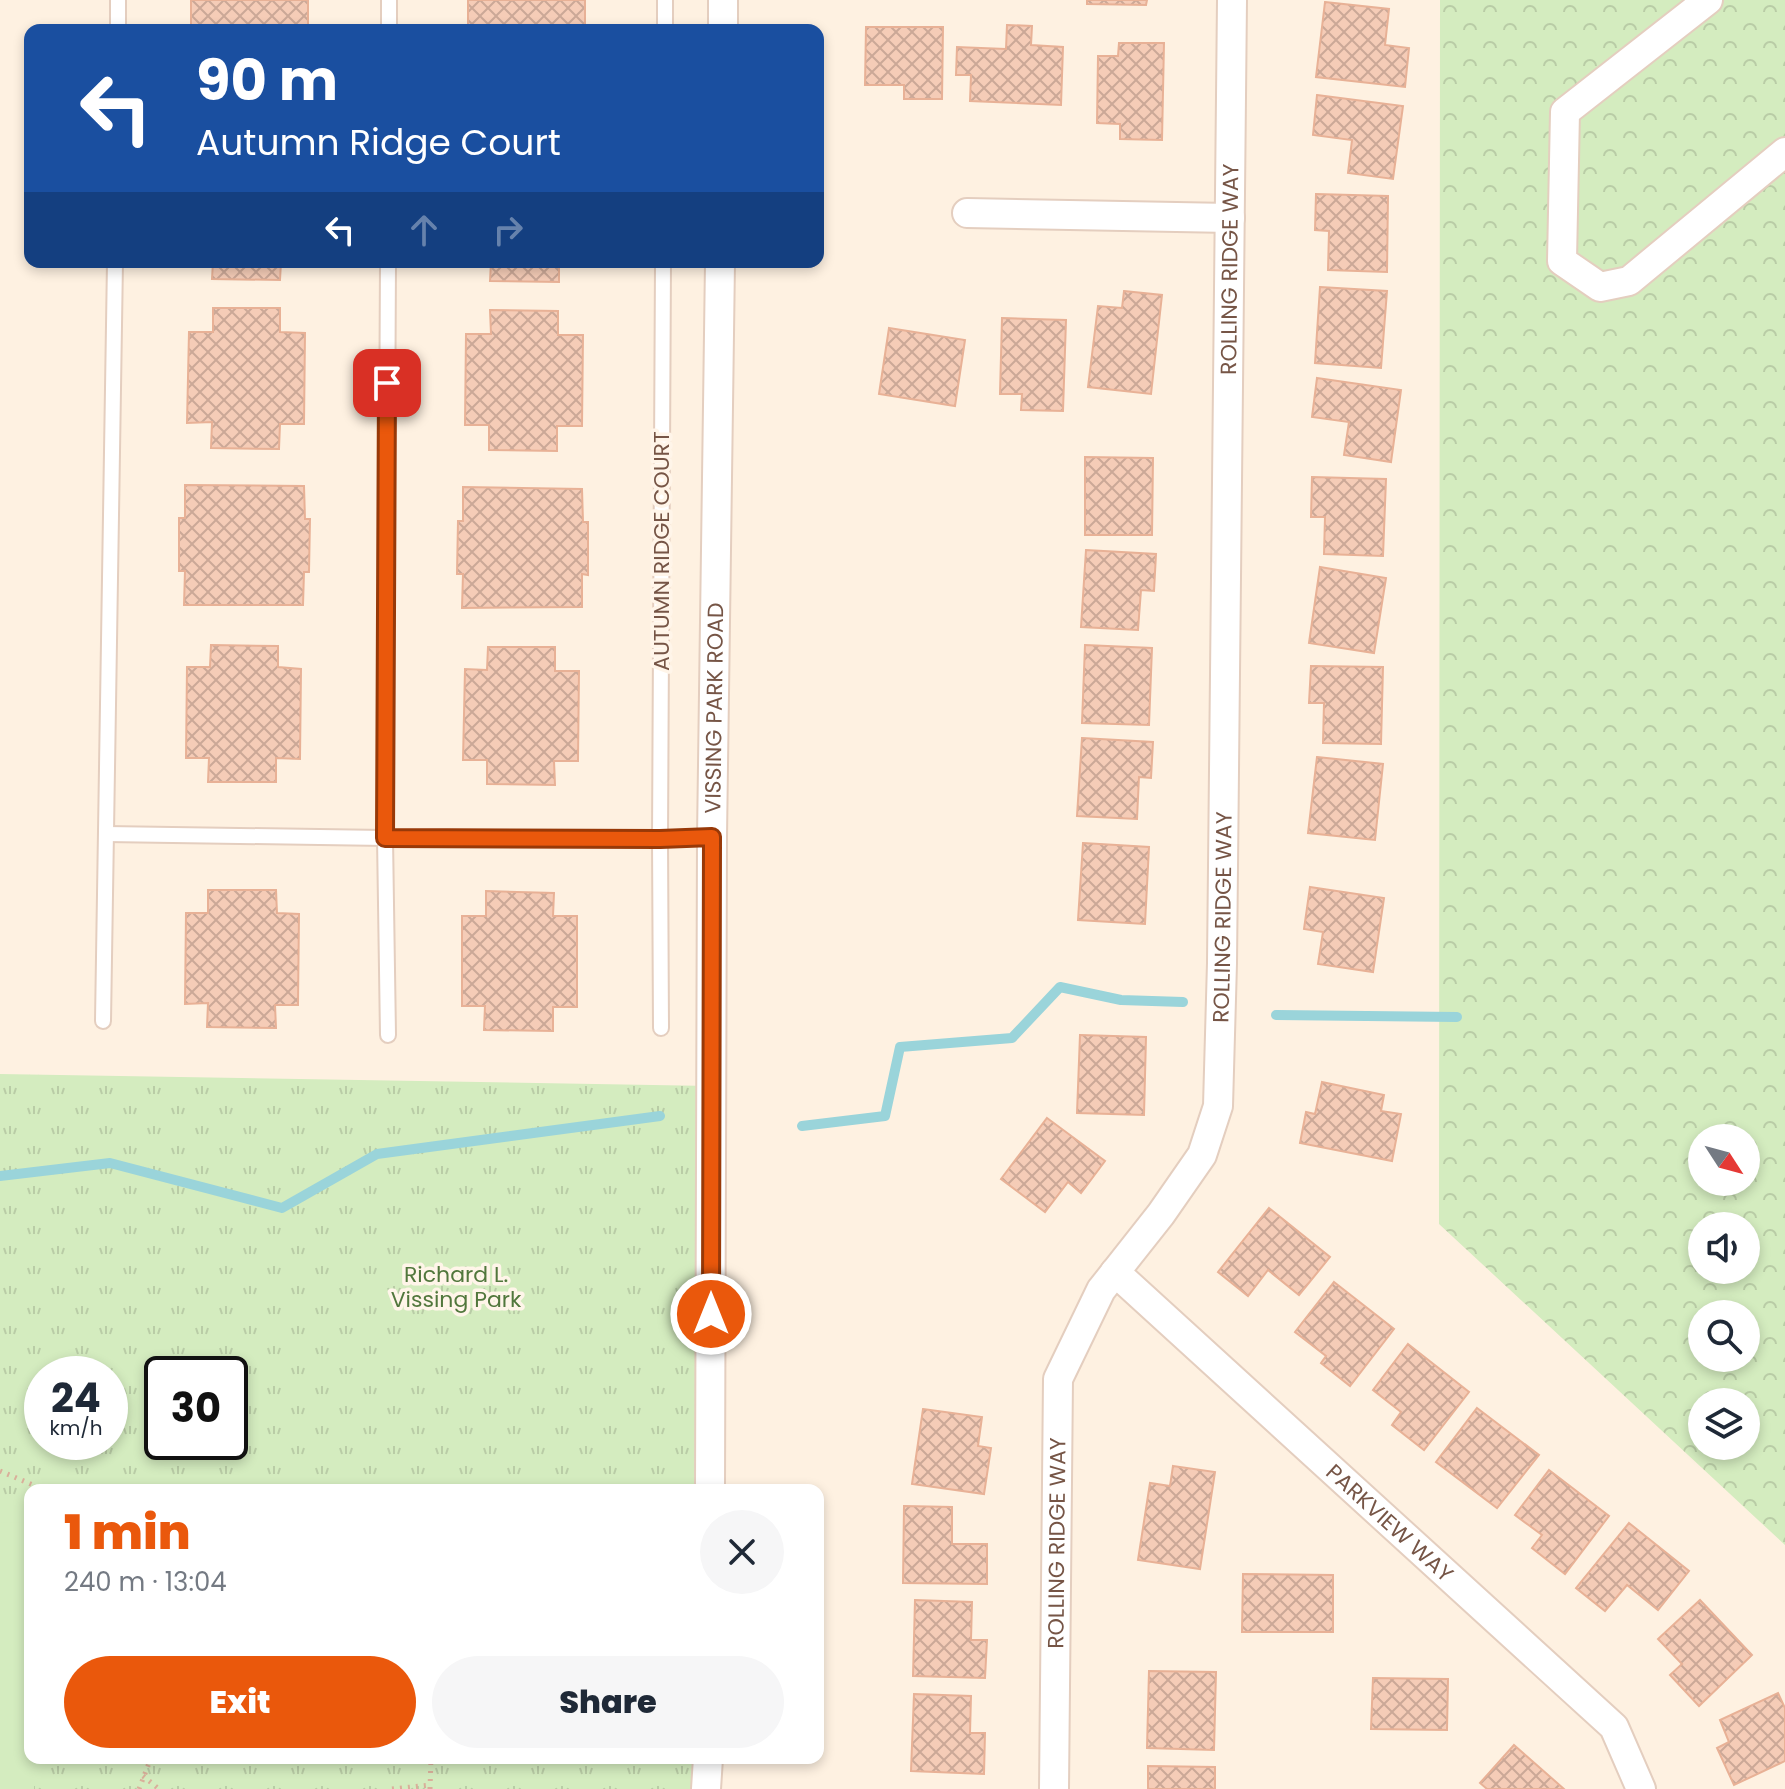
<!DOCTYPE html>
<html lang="en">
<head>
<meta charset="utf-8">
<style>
	body { margin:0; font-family:Poppins,sans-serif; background:#f6f6f7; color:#1f2937; height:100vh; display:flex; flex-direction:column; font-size:30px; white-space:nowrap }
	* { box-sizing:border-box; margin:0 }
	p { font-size:26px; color:#747a83 }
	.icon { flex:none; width:44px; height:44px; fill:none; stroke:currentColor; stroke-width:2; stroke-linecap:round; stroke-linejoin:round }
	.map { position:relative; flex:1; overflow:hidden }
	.drawer { position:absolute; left:24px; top:1484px; width:800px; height:280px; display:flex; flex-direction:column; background:#fff; border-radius:16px; box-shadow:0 4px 12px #0003 }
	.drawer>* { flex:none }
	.banner { position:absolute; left:24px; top:24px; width:800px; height:244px; border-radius:16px; box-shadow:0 4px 12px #0003; background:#1a4fa0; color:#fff; overflow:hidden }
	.needle { width:52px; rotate:126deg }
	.controls { position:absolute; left:1688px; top:1124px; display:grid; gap:16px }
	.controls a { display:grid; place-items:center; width:72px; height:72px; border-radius:50%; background:#fff; box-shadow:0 4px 12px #0003; font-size:40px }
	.speed { position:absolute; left:24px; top:1356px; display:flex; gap:16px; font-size:40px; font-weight:700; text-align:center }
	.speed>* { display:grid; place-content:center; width:104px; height:104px; border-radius:50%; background:#fff; box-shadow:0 4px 12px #0003; line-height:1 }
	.speed small { font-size:20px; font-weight:400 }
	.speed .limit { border:4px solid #111; border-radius:12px; background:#fff; color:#111 }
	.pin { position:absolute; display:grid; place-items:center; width:68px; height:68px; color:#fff; margin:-34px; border-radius:16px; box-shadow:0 4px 12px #0006 }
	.me { position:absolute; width:88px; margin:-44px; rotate:0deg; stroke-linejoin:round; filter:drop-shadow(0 0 6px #0008) }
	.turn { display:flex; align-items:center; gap:28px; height:168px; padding:0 40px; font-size:36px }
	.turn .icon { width:104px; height:104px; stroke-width:2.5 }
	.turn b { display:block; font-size:56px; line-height:68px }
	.lanes { display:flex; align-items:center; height:76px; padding:0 40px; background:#0003; justify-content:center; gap:40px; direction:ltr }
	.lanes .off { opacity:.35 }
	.round { display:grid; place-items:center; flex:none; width:84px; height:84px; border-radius:42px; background:#f6f6f7 }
	.summary { display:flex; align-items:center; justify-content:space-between; height:136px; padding:0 40px }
	h1 { font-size:48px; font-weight:800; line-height:60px; color:#ea580c }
	.cta { display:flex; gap:16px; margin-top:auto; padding:16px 40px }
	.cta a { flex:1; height:92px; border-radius:48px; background:#ea580c; color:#fff; font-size:32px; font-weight:800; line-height:92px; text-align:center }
	.cta a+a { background:#f6f6f7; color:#1f2937 }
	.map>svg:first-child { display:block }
	.forest { fill:url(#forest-crowns); fill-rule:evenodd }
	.park { fill:url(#park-tufts); fill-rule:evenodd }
	.pitch { fill:#d4ecbf }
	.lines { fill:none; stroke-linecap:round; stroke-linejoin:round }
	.stream { stroke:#9ad4da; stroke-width:10 }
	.building { fill:url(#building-cross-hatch); stroke:#e8b196; stroke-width:2 }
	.service-casing { stroke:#e4cebf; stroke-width:18 }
	.minor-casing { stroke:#e4cebf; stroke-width:32 }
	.path { stroke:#d9af9a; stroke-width:5; stroke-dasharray:2 6; stroke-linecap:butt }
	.service { stroke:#fff; stroke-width:14 }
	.minor { stroke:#fff; stroke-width:28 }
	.route-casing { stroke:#983908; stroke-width:20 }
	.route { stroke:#ea580c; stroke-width:14 }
	.labels { text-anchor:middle; stroke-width:7; stroke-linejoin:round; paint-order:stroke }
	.street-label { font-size:22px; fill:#765546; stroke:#fff5e9 }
	.park-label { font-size:22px; fill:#51773c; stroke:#fff5e9 }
</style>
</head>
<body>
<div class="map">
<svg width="1785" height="1789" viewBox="0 0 1785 1789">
	<defs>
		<pattern id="forest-crowns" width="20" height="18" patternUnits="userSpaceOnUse" patternTransform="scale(2)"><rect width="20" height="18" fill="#d4ecbf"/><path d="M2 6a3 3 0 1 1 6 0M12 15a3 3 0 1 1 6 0" fill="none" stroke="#b9cca6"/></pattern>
		<pattern id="park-tufts" width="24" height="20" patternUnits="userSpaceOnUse" patternTransform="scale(2)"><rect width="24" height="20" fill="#d4ecbf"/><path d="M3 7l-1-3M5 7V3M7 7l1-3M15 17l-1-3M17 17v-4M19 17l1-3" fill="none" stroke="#b9cca6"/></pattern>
		<pattern id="building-cross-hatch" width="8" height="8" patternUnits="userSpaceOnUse" patternTransform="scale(2)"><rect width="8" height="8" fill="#f5ccb7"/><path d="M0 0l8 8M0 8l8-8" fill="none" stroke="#cba897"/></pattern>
	</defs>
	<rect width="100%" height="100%" fill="#fef1e1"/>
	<path class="forest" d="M1440 0H1785V1545L1439 1224ZM1702 1138H1746V1182H1702ZM1702 1226H1746V1270H1702ZM1702 1314H1746V1358H1702ZM1702 1402H1746V1446H1702Z"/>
	<path class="park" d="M0 1074 711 1086 709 1490H30V1758H709V1789H0ZM42 1374H110V1442H42ZM162 1374H230V1442H162Z"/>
	<path class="pitch" d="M0 1522 30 1523V1758H35L34 1789H0Z"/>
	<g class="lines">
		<g class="stream">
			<path d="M1276 1015 1457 1017"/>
			<path d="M802 1126 885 1116 900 1047 1012 1038 1060 987 1121 1000 1183 1002"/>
			<path d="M0 1176 110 1163 282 1208 377 1154 660 1116"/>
		</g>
	</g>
	<g class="building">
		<rect x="191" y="0" width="117" height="30"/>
		<rect x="468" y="0" width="117" height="30"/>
		<path d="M1087 0H1147L1146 5 1087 4Z"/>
		<path d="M1325 2 1389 9 1385 45 1409 48 1405 87 1316 77Z"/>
		<path d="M1007 25 1032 26 1031 45 1063 47 1061 105 970 101 971 75H956L957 47 1006 49Z"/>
		<path d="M866 27H943L942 99H904V85H865Z"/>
		<path d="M1119 43H1164L1162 140 1120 139V124L1097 123 1098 56H1118Z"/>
		<path d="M1317 95 1403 106 1393 179 1348 173 1352 140 1313 135Z"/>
		<path d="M1316 194 1388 196 1387 272 1328 270 1329 231 1315 230Z"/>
		<path d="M213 262H281L280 280 212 279Z"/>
		<path d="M491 262H559V282L490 281Z"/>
		<path d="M1320 287 1387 291 1381 368 1315 363Z"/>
		<path d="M1124 291 1162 295 1151 394 1088 387 1098 306 1122 308Z"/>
		<path d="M213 308H280V332L305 333 304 424H280L279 449 211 448 212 422 187 423 189 332H213Z"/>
		<path d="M490 310 558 311V335H583L582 426H557V451L489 450V425H465L466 334H491Z"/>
		<path d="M1002 318 1066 320 1063 411 1021 410 1022 394H1000Z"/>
		<path d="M889 328 965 340 955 406 879 394Z"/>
		<path d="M1317 378 1401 390 1391 462 1344 455 1349 422 1312 417Z"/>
		<path d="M1085 457 1153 458 1152 535H1085Z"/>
		<path d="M1312 477 1386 479 1383 556 1324 554 1325 517H1311Z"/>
		<path d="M185 485 304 486 305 519H310L309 572H304L303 605H184L185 571H179V518H185Z"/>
		<path d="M463 487 582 489 583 522H588V575L582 574V607L462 608 463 574H457L458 521H463Z"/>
		<path d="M1086 550 1156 554 1154 591 1141 590 1138 630 1081 627Z"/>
		<path d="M1320 567 1386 578 1374 653 1309 643Z"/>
		<path d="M211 645 278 646V667L301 669 300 759 276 758V782H208L209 758H186L187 667H210Z"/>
		<path d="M1085 645 1152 648 1149 725 1082 723Z"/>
		<path d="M488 647H555V671H579L578 761H554L555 785 487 784V760H463L465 669 487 670Z"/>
		<path d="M1311 666 1383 667 1381 744 1323 743 1324 703H1309Z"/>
		<path d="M1082 738 1153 742 1151 778 1139 777 1137 819 1077 816Z"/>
		<path d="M1317 757 1383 764 1375 840 1308 833Z"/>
		<path d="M1083 843 1149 847 1145 924 1078 920Z"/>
		<path d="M1310 887 1384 898 1373 972 1318 964 1323 932 1304 929Z"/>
		<path d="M208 890H276L277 913 299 914 298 1005H275L276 1028 207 1027 208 1003 185 1004 186 913H208Z"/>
		<path d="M486 891 554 893 553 916H577V1007H553V1031L484 1030 485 1006H462V916H486Z"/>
		<path d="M1080 1035 1146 1037 1144 1115 1077 1113Z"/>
		<path d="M1322 1082 1384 1095 1381 1111 1401 1114 1392 1161 1300 1143 1306 1112 1315 1114Z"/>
		<path d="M1047 1118 1105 1161 1081 1193 1068 1182 1045 1212 1001 1179Z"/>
		<path d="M1269 1208 1330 1257 1299 1295 1268 1270 1248 1296 1218 1272Z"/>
		<path d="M1334 1282 1394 1329 1350 1386 1321 1363 1326 1356 1295 1332Z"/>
		<path d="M1408 1344 1469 1392 1424 1450 1392 1425 1401 1412 1373 1390Z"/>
		<path d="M1477 1408 1539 1455 1497 1508 1436 1462Z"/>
		<path d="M923 1409 982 1417 978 1446 991 1448 984 1494 912 1484Z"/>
		<path d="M1173 1466 1215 1472 1200 1569 1138 1560 1150 1483 1170 1486Z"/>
		<path d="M1549 1470 1609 1516 1565 1574 1532 1548 1542 1535 1515 1515Z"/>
		<path d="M904 1506 952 1507V1544H987V1584L903 1583Z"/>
		<path d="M1629 1523 1689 1571 1658 1610 1627 1585 1605 1611 1576 1588Z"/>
		<path d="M1243 1574 1333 1575V1632H1242Z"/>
		<path d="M915 1600 972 1602 971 1640H987L985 1678 913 1676Z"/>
		<path d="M1700 1600 1752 1655 1699 1706 1670 1675 1682 1664 1658 1639Z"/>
		<path d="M1149 1671 1216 1672 1214 1750 1147 1748Z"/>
		<path d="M1373 1678 1448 1679 1447 1730 1371 1729Z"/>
		<path d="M1778 1693 1785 1708V1761L1734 1785 1717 1748 1729 1742 1720 1720Z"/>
		<path d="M914 1694 971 1696 970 1733H985L984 1774 911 1771Z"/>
		<path d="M1514 1745 1564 1789H1487L1480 1783Z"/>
		<path d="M1148 1766 1215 1767V1789H1148Z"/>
	</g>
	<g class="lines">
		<g class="service-casing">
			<g id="service">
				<path d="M118 30V0"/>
				<path d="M389 30V0"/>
				<path d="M665 30V0"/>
				<path d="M106 834 385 838 660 839 712 837"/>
				<path d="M103 1021 115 262"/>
				<path d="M661 1028 660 839 663 262"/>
				<path d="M388 1035 385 838 388 262"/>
			</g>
		</g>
		<g class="minor-casing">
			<g id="minor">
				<path d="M1708 0 1565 112 1562 261 1600 287 1629 281 1785 152"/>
				<path d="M723 30V0"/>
				<path d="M967 213 1230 218"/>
				<path id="s1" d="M1115 1272 1614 1727 1641 1789"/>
				<path id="s2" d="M710 1490 712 837 720 262"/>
				<path d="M706 1789 708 1758"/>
				<path id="s3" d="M1054 1789 1058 1379 1101 1290 1161 1214 1202 1155 1218 1106 1222 963 1232 0"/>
			</g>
		</g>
		<g class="path">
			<path d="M0 1471 45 1490"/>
			<path d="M143 1776 159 1789"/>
			<path d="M139 1789 151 1758"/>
			<path d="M392 1789 430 1785"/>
			<path d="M430 1789 431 1758"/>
		</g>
		<use href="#service" class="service"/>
		<use href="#minor" class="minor"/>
	</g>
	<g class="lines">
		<g class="route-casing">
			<path id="route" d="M387 383 385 838 660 839 712 837 711 1314"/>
		</g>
		<use href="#route" class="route"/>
	</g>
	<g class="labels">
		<g class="street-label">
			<text dy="8" stroke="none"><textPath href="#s3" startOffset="1566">ROLLING RIDGE WAY</textPath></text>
			<text transform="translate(661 551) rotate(-90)" y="8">AUTUMN RIDGE COURT</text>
			<text dy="8" stroke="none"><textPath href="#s2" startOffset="782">VISSING PARK ROAD</textPath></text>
			<text dy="8" stroke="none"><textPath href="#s3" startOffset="918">ROLLING RIDGE WAY</textPath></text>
			<text dy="8" stroke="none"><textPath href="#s1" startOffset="372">PARKVIEW WAY</textPath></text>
			<text dy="8" stroke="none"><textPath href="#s3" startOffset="246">ROLLING RIDGE WAY</textPath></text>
		</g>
		<g class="park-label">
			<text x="456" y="1282">Richard L.<tspan x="456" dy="25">Vissing Park</tspan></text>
		</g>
	</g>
</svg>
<div class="controls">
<a><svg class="needle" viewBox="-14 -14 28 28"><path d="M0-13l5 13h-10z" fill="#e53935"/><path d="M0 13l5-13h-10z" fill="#747a83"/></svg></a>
<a><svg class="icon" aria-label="sound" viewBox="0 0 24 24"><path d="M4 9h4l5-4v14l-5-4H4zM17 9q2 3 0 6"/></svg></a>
<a><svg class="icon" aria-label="search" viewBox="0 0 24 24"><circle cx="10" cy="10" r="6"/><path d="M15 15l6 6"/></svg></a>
<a><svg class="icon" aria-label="layers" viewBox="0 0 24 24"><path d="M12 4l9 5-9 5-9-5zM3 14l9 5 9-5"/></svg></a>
</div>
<div class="speed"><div>24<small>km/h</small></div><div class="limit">30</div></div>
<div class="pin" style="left:387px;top:383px;background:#d93025"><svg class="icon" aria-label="arrive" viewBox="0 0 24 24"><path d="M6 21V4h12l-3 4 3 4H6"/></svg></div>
<svg class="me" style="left:711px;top:1314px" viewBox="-20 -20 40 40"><circle r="17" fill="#ea580c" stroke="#fff" stroke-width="3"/><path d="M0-11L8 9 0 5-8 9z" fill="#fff"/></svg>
<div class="banner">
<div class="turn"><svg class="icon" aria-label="left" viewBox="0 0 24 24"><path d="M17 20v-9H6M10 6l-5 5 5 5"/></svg><div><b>90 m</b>Autumn Ridge Court</div></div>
<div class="lanes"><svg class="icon" aria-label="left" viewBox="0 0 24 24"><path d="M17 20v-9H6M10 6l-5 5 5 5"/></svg><svg class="icon off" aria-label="ahead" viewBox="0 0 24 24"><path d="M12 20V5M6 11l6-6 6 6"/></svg><svg class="icon off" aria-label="right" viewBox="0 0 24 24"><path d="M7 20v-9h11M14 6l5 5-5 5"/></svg></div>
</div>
<section class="drawer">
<div class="summary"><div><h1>1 min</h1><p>240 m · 13:04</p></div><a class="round"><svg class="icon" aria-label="close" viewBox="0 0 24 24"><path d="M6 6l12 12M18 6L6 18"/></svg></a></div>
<div class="cta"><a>Exit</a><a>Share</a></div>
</section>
</div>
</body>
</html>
